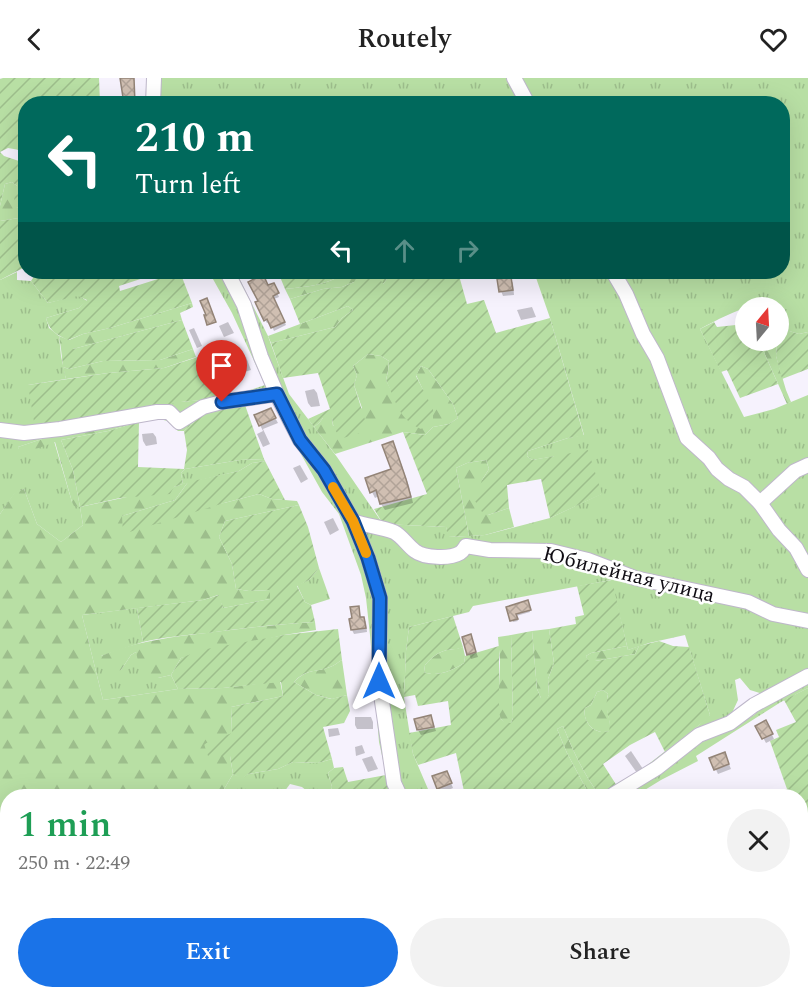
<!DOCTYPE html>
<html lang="en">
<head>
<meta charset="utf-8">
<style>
	body { margin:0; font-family:Spectral,serif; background:#f2f2f2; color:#222; height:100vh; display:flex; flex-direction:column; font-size:22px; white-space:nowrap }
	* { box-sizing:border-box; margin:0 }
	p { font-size:20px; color:#767676 }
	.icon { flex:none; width:33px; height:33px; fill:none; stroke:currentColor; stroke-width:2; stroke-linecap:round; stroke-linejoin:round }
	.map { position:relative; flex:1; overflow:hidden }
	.panel { position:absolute; left:0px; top:711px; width:808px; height:210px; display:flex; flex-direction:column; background:#fff; border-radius:24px 24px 0 0; box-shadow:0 6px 24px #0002 }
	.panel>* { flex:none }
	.hud { position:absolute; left:18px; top:18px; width:772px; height:183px; border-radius:24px; box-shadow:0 6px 24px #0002; background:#00695c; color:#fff; overflow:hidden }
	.needle { width:39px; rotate:18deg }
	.tools { position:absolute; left:735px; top:219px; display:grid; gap:12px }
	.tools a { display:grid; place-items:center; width:54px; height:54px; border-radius:50%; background:#fff; box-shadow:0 6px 24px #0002; font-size:30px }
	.pin { position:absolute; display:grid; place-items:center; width:51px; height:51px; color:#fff; margin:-62px -26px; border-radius:50% 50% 50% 0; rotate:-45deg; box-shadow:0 0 6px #0007 }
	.pin .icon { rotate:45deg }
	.me { position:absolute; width:66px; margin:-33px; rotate:0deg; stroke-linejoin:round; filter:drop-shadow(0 0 4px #0008) }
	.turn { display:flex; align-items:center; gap:21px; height:126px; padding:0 18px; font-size:27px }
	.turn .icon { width:78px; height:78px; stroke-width:2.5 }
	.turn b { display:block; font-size:42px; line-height:51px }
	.lanes { display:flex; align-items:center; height:57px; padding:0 18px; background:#0003; justify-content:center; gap:30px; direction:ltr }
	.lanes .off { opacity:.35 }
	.round { display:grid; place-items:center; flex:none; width:63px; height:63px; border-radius:32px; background:#f2f2f2 }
	.summary { display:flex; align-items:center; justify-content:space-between; height:102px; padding:0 18px }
	h1 { font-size:36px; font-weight:600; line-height:45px; color:#1e9e55 }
	.button { display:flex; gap:12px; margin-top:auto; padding:12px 18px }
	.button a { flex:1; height:69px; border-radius:36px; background:#1a73e8; color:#fff; font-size:24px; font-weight:600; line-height:69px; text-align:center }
	.button a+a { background:#f2f2f2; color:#222 }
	header { display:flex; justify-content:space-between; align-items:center; height:78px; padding:0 18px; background:#fff; font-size:27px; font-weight:600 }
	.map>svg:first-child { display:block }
	.grass { fill:url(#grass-tufts) }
	.forest { fill:url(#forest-firs) }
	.garden { fill:url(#garden-furrows); fill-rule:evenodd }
	.shadow { fill:#0003 }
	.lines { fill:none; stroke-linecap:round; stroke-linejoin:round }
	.stream { stroke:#43cdf2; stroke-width:3 }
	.building { fill:url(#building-cross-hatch); stroke:#938477; stroke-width:1.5 }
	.minor-casing { stroke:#beb7ca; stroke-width:16 }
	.minor { stroke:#fff; stroke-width:14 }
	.route-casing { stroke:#114b97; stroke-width:15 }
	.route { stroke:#1a73e8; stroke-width:10 }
	.slow { stroke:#f59e0b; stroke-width:10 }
	.labels { text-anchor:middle; stroke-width:5; stroke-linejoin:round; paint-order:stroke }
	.street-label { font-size:21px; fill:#0f0c13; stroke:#fff }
</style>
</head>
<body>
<header><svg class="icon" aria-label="back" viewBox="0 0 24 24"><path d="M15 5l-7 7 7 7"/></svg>Routely<svg class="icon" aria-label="heart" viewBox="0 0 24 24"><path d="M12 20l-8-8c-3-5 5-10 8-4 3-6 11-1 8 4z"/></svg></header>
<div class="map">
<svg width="808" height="921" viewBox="0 0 808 921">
	<defs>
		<pattern id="grass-tufts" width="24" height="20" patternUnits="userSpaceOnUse" patternTransform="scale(1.5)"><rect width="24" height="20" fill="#b8dfa4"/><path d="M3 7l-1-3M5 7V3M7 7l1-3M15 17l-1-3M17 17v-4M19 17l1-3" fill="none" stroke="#9dbe8c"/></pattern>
		<pattern id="forest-firs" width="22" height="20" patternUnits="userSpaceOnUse" patternTransform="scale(1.5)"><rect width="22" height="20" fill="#b8dfa4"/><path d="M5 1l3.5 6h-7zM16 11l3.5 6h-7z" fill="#9dbe8c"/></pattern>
		<pattern id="garden-furrows" width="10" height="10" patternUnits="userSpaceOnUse" patternTransform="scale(1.5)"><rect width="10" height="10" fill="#b8dfa4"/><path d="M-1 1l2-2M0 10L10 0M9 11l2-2" fill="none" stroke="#9dbe8c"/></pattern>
		<pattern id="building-cross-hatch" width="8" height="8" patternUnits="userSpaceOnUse" patternTransform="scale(1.5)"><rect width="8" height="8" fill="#d0bfb2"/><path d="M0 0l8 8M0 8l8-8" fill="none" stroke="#b1a398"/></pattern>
	</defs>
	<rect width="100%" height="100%" fill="#f6f2fd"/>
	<g class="grass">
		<path d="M156 0H808V254L799 256 779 250 778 230H753V228C735 232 717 242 700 251L744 339 774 331 808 317V594L763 616 750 612 740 600 735 602 738 622 731 637 608 718H603L628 702 699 647 710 637 685 557 649 565 628 572 611 502 473 528 469 534 409 549 406 573 404 620 413 676 431 718H406L401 707 386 622 370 476 298 352 229 194H236L268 258 289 316 337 379 383 446 446 449 449 459 485 457 550 440 601 416 556 378 532 382 527 378 528 373 568 360 584 357 550 240 534 194H783V26H718L717 23 710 26H156Z"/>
		<path d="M17 194V202L31 203 48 225 78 217 87 223 79 230 46 240 49 250 59 258 61 278 66 301 28 307 181 324 230 319 265 307 232 235 209 194H224L273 314 180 341 171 335 60 349 0 350V202Z"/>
		<path d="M275 319 350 445 377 521 398 718H377L390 714 379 664 370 557 366 520 361 497 339 436 322 414 292 360Z"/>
		<path d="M69 352 18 369 21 376 54 363 72 424 80 429 83 447 61 464 37 446 24 411 15 415 0 436V354Z"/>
		<path d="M264 381 265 383 252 385 239 393 183 406 181 395 185 391 240 382Z"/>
		<path d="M319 490 330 521 311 527 305 524 297 507 309 502Z"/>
		<path d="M137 530 143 564 101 578 121 592 131 577 136 574 158 600 171 597 178 611 103 622 82 537Z"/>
		<path d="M808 602V610L781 624 696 678 698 683 661 702 635 718H619L695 664 754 637 770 622Z"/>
		<path d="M332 681 334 690 328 695 332 709 329 718H313L302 709 290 706 281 718H220L233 696 242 700 248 696 278 691 293 684 318 685Z"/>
		<path d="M806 884 808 885V916L783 921H650L651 919 701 918 702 920H750V916L776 919 794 916V914H801V886Z"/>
		<path d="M202 914H306L305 921H202Z"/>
	</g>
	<g class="forest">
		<path d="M12 104 17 108 16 130 25 129V139L0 143V128L5 106Z"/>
		<path d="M346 194H387V201L383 206 354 204 342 209 323 211 290 221 285 211C305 209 330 207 346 194Z"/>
		<path d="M192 225 193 229 180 235 182 242 73 271H61L59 258 69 262 83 256 110 250Z"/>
		<path d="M348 228 353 232 342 240 335 249 271 265 268 258Z"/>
		<path d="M759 263H777L776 278 786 312 791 324 787 326Z"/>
		<path d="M193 271 196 279 164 290 108 295 66 301 63 289 69 291 103 283 160 282Z"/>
		<path d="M368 276 381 278 389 283 388 293 386 302 394 318 423 312 416 297 421 288 428 291 453 326 458 340 449 346 433 349 425 357 403 354 335 376 314 349 319 345 323 340H332L333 348 362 330 354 307 357 297 353 288Z"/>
		<path d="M218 331 204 335 184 353H178L167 343 160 341H149L108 353 61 362 73 392 80 429 174 409 188 404 175 422 122 438 224 425 259 416 272 421 297 423 299 427 225 443 219 459 232 486 236 511 249 513 270 512V521L223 530 218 517 203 522 82 537 103 622 178 611 223 610 280 603 283 618 231 629 232 655 230 678 233 696 220 718H8V914H202V921H0V436L15 414 24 411 37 446 61 464 83 447 80 429 74 428 72 424 55 364 20 377 18 369 69 352 156 336 170 339Z"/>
		<path d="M486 382 489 391 482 402 488 437 509 430 514 449 485 457 469 458 456 390 467 385Z"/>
		<path d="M315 544 316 552 284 557 181 580 171 597 158 600H149L140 592 136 574 131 577 121 592 110 594 101 586V578C139 562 173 559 214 554 247 550 281 546 315 544Z"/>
		<path d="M549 551 554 585 548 601 549 617 547 621 541 620 537 611 532 553Z"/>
		<path d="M511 557 513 640 511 645 505 646 501 641 498 635 500 584 498 559Z"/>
		<path d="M627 568 628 572 639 568 635 576 595 583H588L586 578 591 575Z"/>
		<path d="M463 569 465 578 464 585C453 592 437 600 424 594L425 587C431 580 438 574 447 572 453 571 457 571 463 569Z"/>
		<path d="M342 582 347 617 332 621 316 617 294 604C308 590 314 595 330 589 334 588 338 584 342 582Z"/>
		<path d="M603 612 608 616C607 620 607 623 607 627 607 636 611 643 610 653 595 658 582 644 585 630L591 627 597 614Z"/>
		<path d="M563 648C573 673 584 697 600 718H590L567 675 557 651Z"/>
		<path d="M802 750 808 755V855L801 857Z"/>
	</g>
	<g class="garden">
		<path d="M3 0H99L100 25H93V22L64 26H26L25 73 8 70 0 74 4 78 25 85V129L16 130 13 127 17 108 12 104 5 106 0 128V1Z"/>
		<path d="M25 139V189L0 202V143Z"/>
		<path d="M37 194H162L119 208 120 213 180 194 192 225 110 250 83 256 68 262C56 256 50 254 46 240L79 230 87 222 78 218 48 225 31 203Z"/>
		<path d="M278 194H346C330 207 305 209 285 211Z"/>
		<path d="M368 194 377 196 383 206 387 201V194H458L467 226 484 222 496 255 550 240 584 358 568 360 528 373 527 378 532 382 588 372 602 416 550 440 541 401 507 407 509 430 488 437 482 434 475 423 482 402 489 391 486 382 467 385 456 390 469 458 448 459 446 449 383 446 374 431 427 416 403 354 425 357 433 349 449 346 458 340 453 326 428 291 421 288 416 298 433 331V341L421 351C398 341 396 323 386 302L388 293 389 283 381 278 368 276 353 288 357 297 354 307 366 345 364 354 343 360C335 355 333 349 332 340H323L319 345 314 349 308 341 330 331 318 295 283 300 271 265 335 249 342 240 353 232 348 228 300 246 290 221 323 211 342 209 354 204 359 196Z"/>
		<path d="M182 242 193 271 160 282 103 283 69 291 63 289 61 271H73Z"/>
		<path d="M714 244 717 249 745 246 746 262 759 263 778 306 740 320 727 292 721 294 700 251Z"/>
		<path d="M783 251 799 256 808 254V291L782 301 776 278 777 263 778 262 779 258Z"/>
		<path d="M219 272 231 295 216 300 223 320 181 324 35 350 28 307 108 295 164 290Z"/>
		<path d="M245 327 264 381 240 382 185 391 181 395 183 406 174 409 170 416 120 420 80 429 73 392 61 362 108 353 139 344 138 389 184 391 187 372 184 353 204 335 218 331Z"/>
		<path d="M265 383 285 422 272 421 259 416 224 425 123 456 122 438 175 422 188 404 239 393 252 385Z"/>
		<path d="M299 427 308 449 319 490 309 502 297 508 305 524 311 527 315 544C279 546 243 550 208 555 186 557 164 559 143 564L137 530 203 522 219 517 223 530 270 521V512L249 513 236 511 232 486 219 459 225 443Z"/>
		<path d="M612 502 627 568 591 575 586 578 588 582 595 583 635 576 639 568 659 563 673 568 689 569 710 637 708 640 665 674 655 654 630 667 603 686 617 708 603 718H600C584 697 573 673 563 648L557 651 567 675 590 718H564L560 713 550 718H465L456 675 418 687 413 676 409 655 451 647 448 623 418 628 415 617 404 619 406 573 409 549 453 538 463 569C457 572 453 571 447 572 438 574 431 580 425 587L424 594C437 600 453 592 464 585L465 578 499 568V635L501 641 505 645H511L513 640 511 557 532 553 537 611 541 620H547L549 617 548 601 554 585 549 551 576 546 575 539 584 537 577 508ZM603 612 608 616C607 621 606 627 607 632 608 640 611 644 609 653 595 658 582 644 585 630L591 627 597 614Z"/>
		<path d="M338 551 342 582C338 584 334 588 330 589 315 595 307 590 294 604L316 617 331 621 347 617 350 633 344 645 323 649 332 681 318 685 293 684 278 691 248 696 242 701 233 696 230 678H208L204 666 232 655 231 629 283 618 281 604 223 610 178 611 171 597 181 580 201 572 284 557Z"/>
		<path d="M808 610V755L802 751 801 752V718H771L787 711 770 663 779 659 776 652 796 644 784 622Z"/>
		<path d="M343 689 348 704 386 697 390 714 374 718 370 713 361 715 358 718H329L332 709 328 695 334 690Z"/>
		<path d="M306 914H426L419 917 417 921H305Z"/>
		<path d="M590 914H794L795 916 776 919 750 916 686 918 610 917 594 920Z"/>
	</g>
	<g class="shadow">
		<path d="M510 201 513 205 514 217 503 218 501 213Z"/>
		<path d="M268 209 275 210 279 219 274 221 286 247 274 253 270 244 267 245 265 242Z"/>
		<path d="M532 229 536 239 521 242 517 232Z"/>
		<path d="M228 244 234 255 224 259 219 248Z"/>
		<path d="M194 250 202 268 197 270 189 252Z"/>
		<path d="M246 279 251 292 241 295 236 282Z"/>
		<path d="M314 311 317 315 320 328 311 329 308 325 305 313Z"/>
		<path d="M273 336 278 345 263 351 270 366 263 369 257 356 263 353 260 347Z"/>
		<path d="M153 355 156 359 157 366 146 368 143 363 142 356Z"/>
		<path d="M393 365 396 371 409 408 413 425 385 432 381 426 379 418 375 420 372 414 393 392Z"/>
		<path d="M300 387 308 401 301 405 293 390Z"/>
		<path d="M333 440 339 452 330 457 324 444Z"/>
		<path d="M528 526 530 534 516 538 518 543 513 544 507 530Z"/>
		<path d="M358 530 360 534 361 541 363 540 366 544 367 554 354 556 352 552 354 542Z"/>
		<path d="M470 558 478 579 471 581 469 576Z"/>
		<path d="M355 639H371L373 644V651H357L355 647Z"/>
		<path d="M431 639 433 644 436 653 421 657 418 652 416 642Z"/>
		<path d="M766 644 774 661 766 665 757 648Z"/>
		<path d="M338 650 340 657 329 659 328 651Z"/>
		<path d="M362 667 365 675 356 678 355 669Z"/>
		<path d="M631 673 643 691 637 695 625 678Z"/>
		<path d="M372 678 378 691 368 694 362 681Z"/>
		<path d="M711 681H727L731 691 718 696Z"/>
		<path d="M449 700 453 710 441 715 438 710Z"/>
		<path d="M660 713 664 718H652V717Z"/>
		<path d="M458 914H476L479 921H469L466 914 460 916Z"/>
	</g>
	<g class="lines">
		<g class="stream">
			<path d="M0 790 8 808"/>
			<path d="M11 921 12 914"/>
		</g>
	</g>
	<g class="building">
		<path d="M120 0H134L135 26H124Z"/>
		<path d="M263 196 268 207 274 205 279 215 273 218 285 244 271 250 267 241 264 243 255 224 258 223 248 204Z"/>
		<path d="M511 199 513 212 499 214 497 201Z"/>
		<path d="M207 220 216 244 207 247 204 237H206L200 223Z"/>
		<path d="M271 330 276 340 259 348 254 337Z"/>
		<path d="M393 363 406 401 411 419 380 426 376 412 370 415 365 400 391 391 382 367Z"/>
		<path d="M528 522 531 532 516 536 518 541 510 543 506 529Z"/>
		<path d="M359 528 360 539H364L366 550 351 552 349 541 352 540 350 529Z"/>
		<path d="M471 556 476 574 467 577 462 559Z"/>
		<path d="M431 637 434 649 417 652 414 641Z"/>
		<path d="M766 642 773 656 762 661 755 648Z"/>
		<path d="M725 674 729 686 714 692 709 680Z"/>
		<path d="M447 693 452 705 437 711 432 698Z"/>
	</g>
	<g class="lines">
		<g class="minor-casing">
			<g id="minor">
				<path d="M514 0 528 26"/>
				<path d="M153 26 154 0"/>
				<path d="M227 194 244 227 261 279 279 321 300 362 324 392 353 443 368 480 380 520 379 603 394 705 400 718"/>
				<path d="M613 194 626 216 643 256 657 280 687 360 709 380 717 391 729 401 744 409 760 425 779 452 796 470 808 492"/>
				<path d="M0 352 24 355 60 351 157 334H169L179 344 203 329 222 324 277 316"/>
				<path d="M760 425 795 393 808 387"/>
				<path d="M353 443C367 448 381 449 394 454 402 458 407 467 415 473 424 480 450 481 460 475 463 473 464 471 466 468L490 472 551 473 588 482 635 500 748 524 773 536 808 543"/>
				<path d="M611 718 657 690 699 657 730 645 754 627 808 598"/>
				<path d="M501 914 505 921"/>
				<path d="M792 921 808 918"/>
			</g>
		</g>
		<use href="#minor" class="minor"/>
	</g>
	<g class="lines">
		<g class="route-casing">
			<path id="route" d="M222 324 277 316 300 362 324 392 353 443 368 480 380 520 379 603"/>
		</g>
		<use href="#route" class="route"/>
		<path class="slow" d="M333 409 353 443 366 475"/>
	</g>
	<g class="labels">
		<g class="street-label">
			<text transform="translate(629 496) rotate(14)" y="7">Юбилейная улица</text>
		</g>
	</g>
</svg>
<div class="tools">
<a><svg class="needle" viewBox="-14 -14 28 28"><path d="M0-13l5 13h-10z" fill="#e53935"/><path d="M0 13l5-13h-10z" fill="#767676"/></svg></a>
</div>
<div class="pin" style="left:222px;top:324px;background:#d93025"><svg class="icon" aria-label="arrive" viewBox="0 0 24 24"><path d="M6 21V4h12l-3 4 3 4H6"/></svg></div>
<svg class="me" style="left:379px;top:603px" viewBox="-20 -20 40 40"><path d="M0-17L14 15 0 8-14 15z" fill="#1a73e8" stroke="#fff" stroke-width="4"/></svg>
<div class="hud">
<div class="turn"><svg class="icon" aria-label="left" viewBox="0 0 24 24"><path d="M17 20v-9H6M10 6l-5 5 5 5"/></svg><div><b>210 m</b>Turn left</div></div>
<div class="lanes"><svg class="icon" aria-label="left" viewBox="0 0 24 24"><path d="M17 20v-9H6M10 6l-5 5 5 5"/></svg><svg class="icon off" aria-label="ahead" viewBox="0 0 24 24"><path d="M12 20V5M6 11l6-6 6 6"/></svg><svg class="icon off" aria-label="right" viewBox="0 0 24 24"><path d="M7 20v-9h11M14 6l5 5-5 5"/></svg></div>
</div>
<section class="panel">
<div class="summary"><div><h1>1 min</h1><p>250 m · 22:49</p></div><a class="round"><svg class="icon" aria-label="close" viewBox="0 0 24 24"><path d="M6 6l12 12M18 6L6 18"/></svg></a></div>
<div class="button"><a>Exit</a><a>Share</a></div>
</section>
</div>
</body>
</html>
